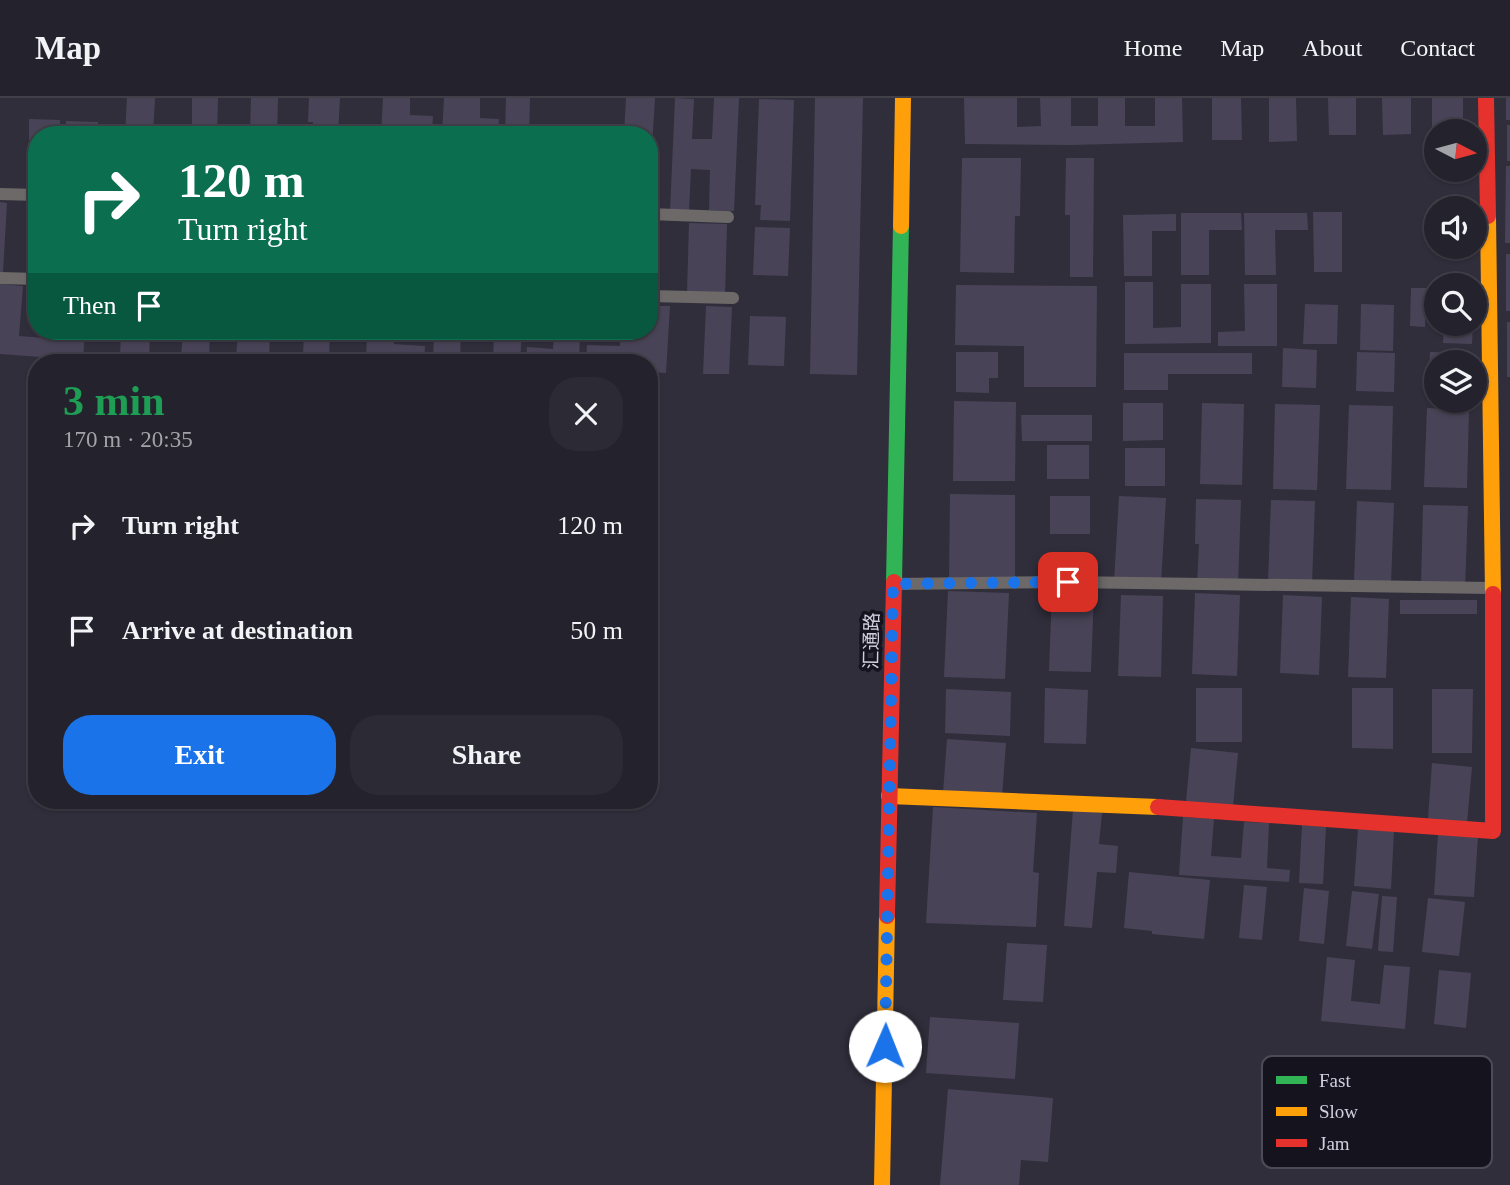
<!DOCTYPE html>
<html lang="en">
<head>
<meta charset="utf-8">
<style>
	body { margin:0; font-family:"Times New Roman","Noto Sans SC",serif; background:#2c2a34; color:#f1f3f6; height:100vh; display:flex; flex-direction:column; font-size:26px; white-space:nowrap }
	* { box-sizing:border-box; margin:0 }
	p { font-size:23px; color:#a3a4a9 }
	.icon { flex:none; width:38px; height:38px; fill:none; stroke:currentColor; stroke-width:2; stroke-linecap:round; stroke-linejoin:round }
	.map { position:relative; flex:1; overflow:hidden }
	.side { position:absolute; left:28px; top:256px; width:630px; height:455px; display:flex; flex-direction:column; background:#24222c; border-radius:28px; box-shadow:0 2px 5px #0004,0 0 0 2px #413f48 }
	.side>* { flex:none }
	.hud { position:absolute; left:28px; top:28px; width:630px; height:214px; border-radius:28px; box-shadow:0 2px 5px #0004,0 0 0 2px #413f48; background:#0b6e4f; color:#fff; overflow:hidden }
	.needle { width:46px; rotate:96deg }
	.controls { position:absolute; left:1424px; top:21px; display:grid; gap:14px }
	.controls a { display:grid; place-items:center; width:63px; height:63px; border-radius:50%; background:#24222c; box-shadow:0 2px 5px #0004,0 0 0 2px #413f48; font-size:35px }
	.pin { position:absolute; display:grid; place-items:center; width:60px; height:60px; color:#fff; margin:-30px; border-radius:14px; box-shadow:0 4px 10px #0006 }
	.me { position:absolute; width:77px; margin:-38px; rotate:1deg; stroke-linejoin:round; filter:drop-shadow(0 0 5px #0008) }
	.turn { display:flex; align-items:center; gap:24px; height:147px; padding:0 35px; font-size:32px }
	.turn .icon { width:91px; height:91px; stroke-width:2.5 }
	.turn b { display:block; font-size:49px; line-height:60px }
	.then { display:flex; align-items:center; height:66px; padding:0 35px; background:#0003; gap:14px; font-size:26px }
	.round { display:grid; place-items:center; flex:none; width:74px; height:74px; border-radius:28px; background:#2c2a34 }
	.head { display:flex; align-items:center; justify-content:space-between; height:119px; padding:0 35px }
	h1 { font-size:42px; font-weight:800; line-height:52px; color:#1e9e55 }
	.primary-button { display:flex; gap:14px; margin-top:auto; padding:14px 35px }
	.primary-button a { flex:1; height:80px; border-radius:28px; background:#1a73e8; color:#fff; font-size:28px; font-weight:800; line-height:80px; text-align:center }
	.primary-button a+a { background:#2c2a34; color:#f1f3f6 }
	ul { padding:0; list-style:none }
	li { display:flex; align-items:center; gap:21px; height:105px; padding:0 35px }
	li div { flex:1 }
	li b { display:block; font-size:26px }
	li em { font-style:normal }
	header { display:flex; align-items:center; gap:42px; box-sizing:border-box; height:98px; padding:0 35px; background:#24222c; border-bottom:2px solid #413f48 }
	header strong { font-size:33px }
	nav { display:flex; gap:38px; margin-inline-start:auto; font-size:24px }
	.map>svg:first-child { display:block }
	.building { fill:#494357 }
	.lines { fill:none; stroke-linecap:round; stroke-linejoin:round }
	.lane { stroke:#6c6968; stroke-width:12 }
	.fast { stroke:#30b455; stroke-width:16 }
	.slow { stroke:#ff9f0a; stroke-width:16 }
	.jam { stroke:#e5322d; stroke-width:16 }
	.route { stroke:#1a73e8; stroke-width:12; stroke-dasharray:0 21.6 }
	.labels { text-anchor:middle; stroke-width:7; stroke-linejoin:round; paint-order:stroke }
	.street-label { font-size:19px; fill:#d1cfdf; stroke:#15131e }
	.key { fill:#15131e; stroke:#4d4b58; stroke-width:2 }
	.key-label { font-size:19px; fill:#d1cfdf }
</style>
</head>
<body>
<header>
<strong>Map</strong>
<nav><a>Home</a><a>Map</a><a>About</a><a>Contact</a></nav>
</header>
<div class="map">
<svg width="1510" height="1087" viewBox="0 0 1510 1087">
	<rect width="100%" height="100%" fill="#302e3b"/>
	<g class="building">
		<path d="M127 0H155L153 37H125Z"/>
		<path d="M192 0H218L217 37H192Z"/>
		<path d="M251 0H278L277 37H250Z"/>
		<path d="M309 0H340L338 37H312L313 24H308Z"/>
		<path d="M383 0H410V17L433 18 432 36 381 37Z"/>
		<path d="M444 0H480V20L499 21 498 37H442Z"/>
		<path d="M506 0H530L529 37H505Z"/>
		<path d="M626 0H655L651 64H649V37H624Z"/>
		<path d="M675 0 694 1 692 41H712L714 0H739L734 113 709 112 710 72 691 71 689 114 670 113Z"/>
		<path d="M815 0H863L857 277 810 276Z"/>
		<path d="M964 0H1017V29L1041 28 1040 0H1071V28H1098V0H1125V28H1155V0H1182L1183 44 1071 47 965 46Z"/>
		<path d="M1212 0H1241L1242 42H1212Z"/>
		<path d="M1269 0H1296L1297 43 1269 44Z"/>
		<path d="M1328 0H1356V37H1329Z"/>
		<path d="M1382 0H1411V36L1383 37Z"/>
		<path d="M1432 0H1463V33L1432 35Z"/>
		<rect x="1506" y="0" width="4" height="22"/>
		<path d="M759 1 794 2 790 123 760 122 761 107H755Z"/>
		<path d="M29 21 60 22V37H37V42H29Z"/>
		<path d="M66 23 98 24V37H66Z"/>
		<rect x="1507" y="27" width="3" height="36"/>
		<path d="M962 60H1021L1020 118H1015L1014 175 960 174Z"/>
		<path d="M1066 60H1094L1093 179H1070V117H1065Z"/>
		<path d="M1506 68H1510V145H1505Z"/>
		<path d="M0 104 7 105 3 175H0Z"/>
		<path d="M1313 114H1342V174H1314Z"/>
		<path d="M1181 115H1241L1242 132H1209V177H1181Z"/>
		<path d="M1244 115H1307L1308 132H1275L1276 177H1245Z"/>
		<path d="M1176 116V133H1152V178H1124L1123 117Z"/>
		<path d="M689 125 727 126 725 197 687 195Z"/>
		<path d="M755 129 790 130 788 178 753 177Z"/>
		<rect x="1506" y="156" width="4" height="57"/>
		<path d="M1445 182 1474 183V187H1445Z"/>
		<path d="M1125 184H1153V230L1181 229V186H1211V245L1125 246Z"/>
		<path d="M0 186 23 188 19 238 58 241V233H85L83 262 0 256Z"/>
		<path d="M1244 186H1277V248H1218V234L1245 233Z"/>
		<path d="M956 187 1097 188 1096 289H1024V248L955 247Z"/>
		<path d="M1411 190H1426L1425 229 1410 228Z"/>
		<path d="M1305 206 1338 207 1337 246H1303Z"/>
		<path d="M1361 206 1394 207 1393 253 1360 252Z"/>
		<path d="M649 208H670L666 275 649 274V264H586L587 247 620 248V233H649Z"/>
		<path d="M706 208 732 209 729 276H703Z"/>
		<path d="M750 218 786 219 784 268 748 267Z"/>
		<rect x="1507" y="224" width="3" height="55"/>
		<path d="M1444 226H1473L1472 246 1443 245Z"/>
		<path d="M121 233H150L149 263 120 261Z"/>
		<path d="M183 233H210L209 261 181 260Z"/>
		<path d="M238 233H270L269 262 236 260Z"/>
		<path d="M304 233H330L329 261 303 260Z"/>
		<path d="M367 233H395L394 246 425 248 424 264 366 263Z"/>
		<path d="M434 233H461L460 264H433Z"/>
		<path d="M494 233H522L520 264H493Z"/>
		<path d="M554 233H580L579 264H526L527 249 553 251Z"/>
		<path d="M1283 250 1317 252 1316 290 1282 289Z"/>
		<path d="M956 254H998V280H989V295L956 294Z"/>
		<path d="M1357 254 1395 255 1394 294 1356 293Z"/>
		<path d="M1430 254 1469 255V264H1437V292H1428Z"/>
		<path d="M1124 255H1252V276H1168V292H1124Z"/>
		<path d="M954 303 1016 304 1015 383H953Z"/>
		<path d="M1123 305H1163V342L1123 343Z"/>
		<path d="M1202 305 1244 306 1242 387 1200 386Z"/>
		<path d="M1275 306 1320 307 1317 392 1273 391Z"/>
		<path d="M1349 307 1393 308 1391 392 1346 391Z"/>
		<path d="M1427 310 1469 312 1467 390 1424 389Z"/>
		<path d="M1021 317H1092V343H1022Z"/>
		<rect x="1047" y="347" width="42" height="34"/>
		<rect x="1125" y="350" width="40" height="38"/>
		<path d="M950 396 1015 397V482H949Z"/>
		<rect x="1050" y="398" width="40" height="38"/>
		<path d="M1119 398 1166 400 1161 486 1114 484Z"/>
		<path d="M1196 401 1241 402 1238 489 1197 487 1199 446H1195Z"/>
		<path d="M1271 402 1315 403 1312 487 1268 485Z"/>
		<path d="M1357 403 1394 405 1391 486 1354 484Z"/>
		<path d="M1423 407 1468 408 1465 491 1421 489Z"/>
		<path d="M1052 492 1094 494 1091 574 1049 573Z"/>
		<path d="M948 493 1009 495 1005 581 944 579Z"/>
		<path d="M1195 495 1240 497 1237 578 1192 576Z"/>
		<path d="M1121 497 1163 498 1161 579 1118 578Z"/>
		<path d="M1283 497 1322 499 1319 577 1280 575Z"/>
		<path d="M1351 499 1389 501 1386 580 1348 579Z"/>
		<rect x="1400" y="502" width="77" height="14"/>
		<path d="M1045 590 1088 592 1086 646 1044 645Z"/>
		<rect x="1196" y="590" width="46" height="54"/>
		<path d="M1352 590H1393V651L1352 650Z"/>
		<path d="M946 591 1011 594 1010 638 945 635Z"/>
		<path d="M1432 591H1473L1472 655H1432Z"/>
		<path d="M947 641 1006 645 1002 699 943 695Z"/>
		<path d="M1191 650 1238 655 1233 709 1186 704Z"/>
		<path d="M1432 665 1472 669 1467 725 1428 721Z"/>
		<path d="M933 709 1037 715 1033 774 1039 775 1036 829 926 825Z"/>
		<path d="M1073 712 1102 715 1099 746 1118 748 1116 775 1097 774 1092 830 1064 828Z"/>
		<path d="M1183 719 1214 721 1211 758 1241 760 1244 724 1269 725 1267 770 1290 772 1289 784 1179 777Z"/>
		<path d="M1302 727 1326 729 1323 786 1299 785Z"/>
		<path d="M1358 731 1394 733 1391 791 1354 788Z"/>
		<path d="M1438 736 1478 738 1474 799 1434 797Z"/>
		<path d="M1129 774 1210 782 1204 841 1152 836V833L1124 830Z"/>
		<path d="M1244 787 1267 789 1262 842 1239 840Z"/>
		<path d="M1304 790 1329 793 1324 846 1299 843Z"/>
		<path d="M1352 793 1379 796 1372 851 1346 848Z"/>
		<path d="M1382 798 1397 799 1393 854 1378 853Z"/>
		<path d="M1428 800 1465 804 1459 858 1422 854Z"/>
		<path d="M1007 845 1047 847 1043 904 1003 902Z"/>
		<path d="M1327 859 1355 862 1351 903 1380 906 1384 867 1410 869 1405 931 1321 923Z"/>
		<path d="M1439 872 1471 875 1466 930 1434 926Z"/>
		<path d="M930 919 1019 925 1015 981 926 975Z"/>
		<path d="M948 991 1053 1000 1048 1064 1021 1062 1019 1087H940Z"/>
	</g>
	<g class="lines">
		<g class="lane">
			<path d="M0 96 37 97"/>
			<path d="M649 116 728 119"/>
			<path d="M0 180 37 181"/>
			<path d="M649 198 733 200"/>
			<path d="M894 486 1068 484 1492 490"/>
		</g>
		<path class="fast" d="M894 484 901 128"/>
		<g class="slow">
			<path d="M1488 118 1493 496"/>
			<path d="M901 128 903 0"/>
			<path d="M889 698 1158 709"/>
			<path d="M882 1087 887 818"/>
		</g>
		<g class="jam">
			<path d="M1486 0 1488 118"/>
			<path d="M1158 709 1493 733V496"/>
			<path d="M887 818 894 484"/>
		</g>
	</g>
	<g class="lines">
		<path class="route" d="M885 948 893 486 1068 484"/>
	</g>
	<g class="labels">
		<g class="street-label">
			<text transform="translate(871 543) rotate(-89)" y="7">汇通路</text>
		</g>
	</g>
	<rect x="1262" y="958" width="230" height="112" rx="10" class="key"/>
	<rect x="1276" y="978" width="31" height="8" fill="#30b455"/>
	<rect x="1276" y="1009" width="31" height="9" fill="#ff9f0a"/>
	<rect x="1276" y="1041" width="31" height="8" fill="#e5322d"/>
	<g class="key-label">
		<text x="1319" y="989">Fast</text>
		<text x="1319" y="1020">Slow</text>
		<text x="1319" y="1052">Jam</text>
	</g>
</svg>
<div class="controls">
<a><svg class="needle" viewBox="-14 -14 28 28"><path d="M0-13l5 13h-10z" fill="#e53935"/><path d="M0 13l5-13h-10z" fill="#a3a4a9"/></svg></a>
<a><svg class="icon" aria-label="sound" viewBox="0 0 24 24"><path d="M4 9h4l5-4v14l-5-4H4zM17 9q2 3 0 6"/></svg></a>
<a><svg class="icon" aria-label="search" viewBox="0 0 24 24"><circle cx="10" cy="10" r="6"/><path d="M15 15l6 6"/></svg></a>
<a><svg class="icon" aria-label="layers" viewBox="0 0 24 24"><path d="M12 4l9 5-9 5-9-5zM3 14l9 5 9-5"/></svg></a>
</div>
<div class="pin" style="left:1068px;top:484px;background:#d93025"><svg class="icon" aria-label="arrive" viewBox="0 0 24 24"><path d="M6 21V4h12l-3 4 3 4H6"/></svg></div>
<svg class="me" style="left:885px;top:948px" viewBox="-20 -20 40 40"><circle r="19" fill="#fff"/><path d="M0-13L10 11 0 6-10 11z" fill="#1a73e8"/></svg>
<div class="hud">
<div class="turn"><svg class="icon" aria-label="right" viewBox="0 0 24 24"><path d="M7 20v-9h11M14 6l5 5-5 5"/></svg><div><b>120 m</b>Turn right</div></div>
<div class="then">Then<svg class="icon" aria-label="arrive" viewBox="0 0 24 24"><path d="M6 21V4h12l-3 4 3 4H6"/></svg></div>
</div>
<section class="side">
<div class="head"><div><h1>3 min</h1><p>170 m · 20:35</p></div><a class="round"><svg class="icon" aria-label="close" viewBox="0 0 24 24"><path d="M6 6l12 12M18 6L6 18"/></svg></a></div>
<ul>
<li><svg class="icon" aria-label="right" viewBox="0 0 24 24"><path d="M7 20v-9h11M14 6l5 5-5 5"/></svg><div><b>Turn right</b></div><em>120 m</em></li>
<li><svg class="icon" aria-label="arrive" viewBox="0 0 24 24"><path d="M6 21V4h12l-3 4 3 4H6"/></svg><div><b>Arrive at destination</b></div><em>50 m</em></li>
</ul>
<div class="primary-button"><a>Exit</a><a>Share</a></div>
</section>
</div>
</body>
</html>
